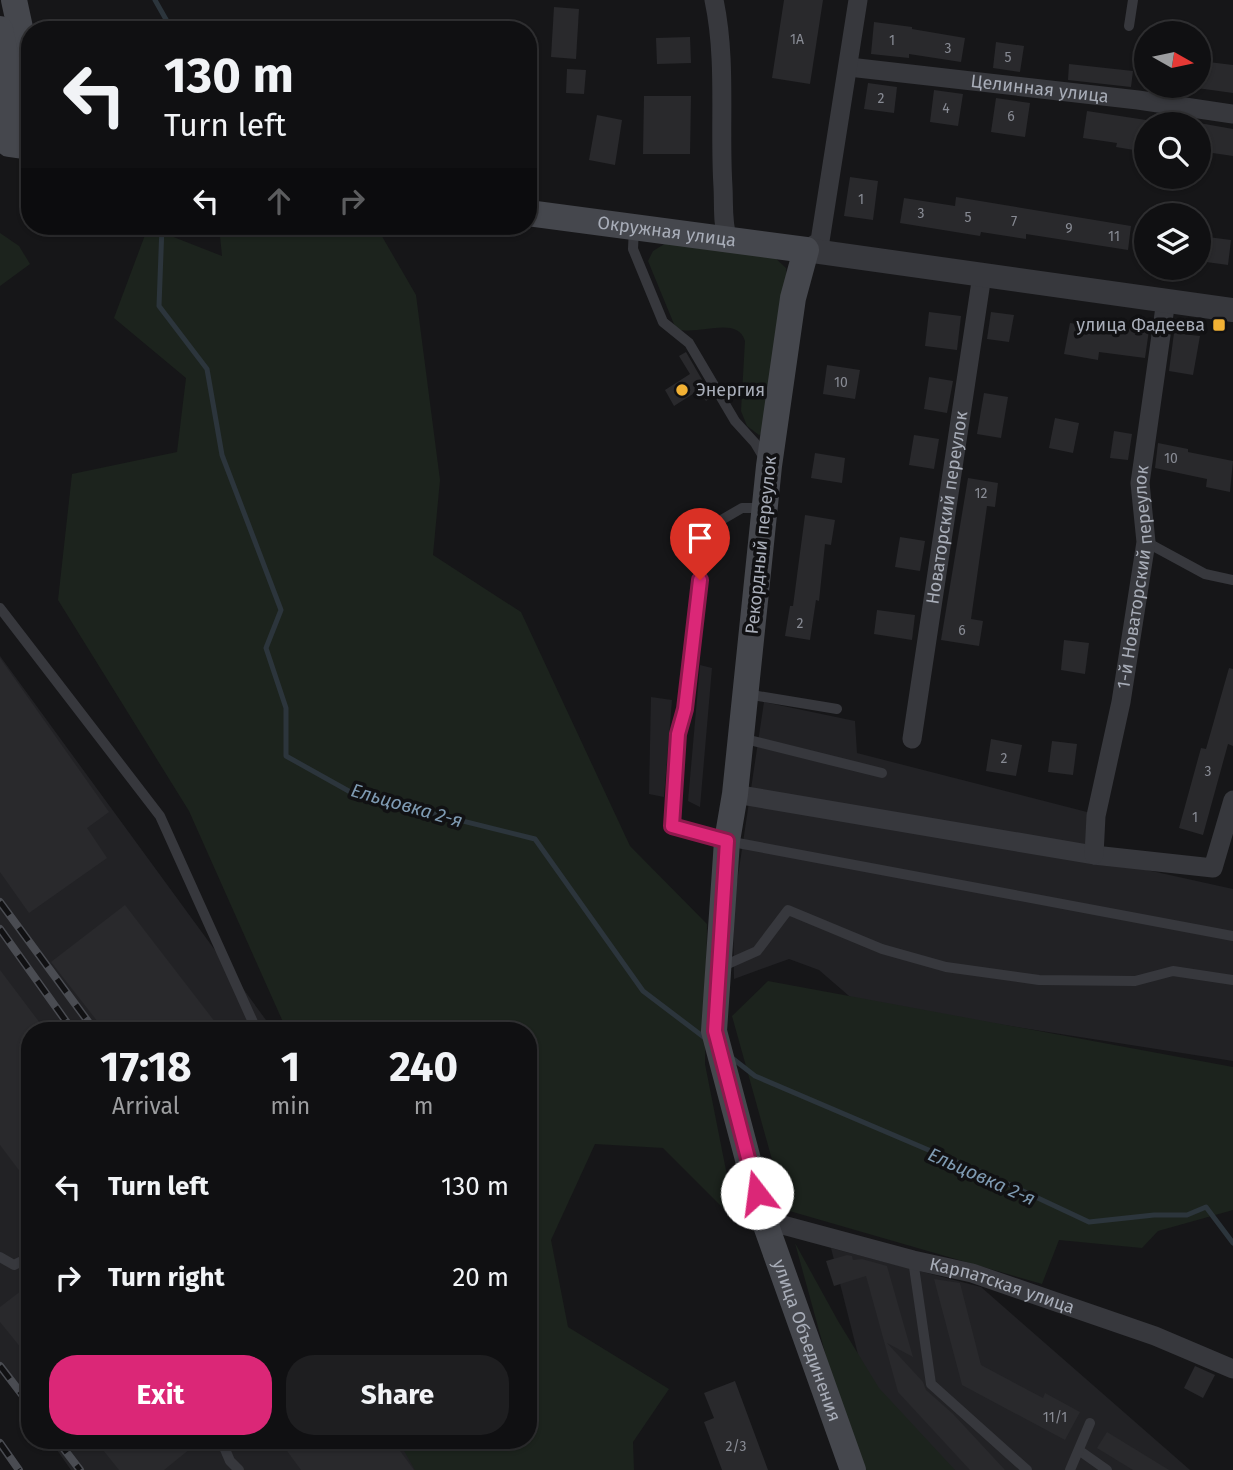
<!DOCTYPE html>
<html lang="en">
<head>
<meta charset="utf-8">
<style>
	body { margin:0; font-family:"Fira Sans",sans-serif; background:#1e1e20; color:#f1f3f6; height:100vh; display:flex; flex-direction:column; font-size:26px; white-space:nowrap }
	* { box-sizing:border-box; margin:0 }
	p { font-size:23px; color:#9c9d9f }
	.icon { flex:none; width:38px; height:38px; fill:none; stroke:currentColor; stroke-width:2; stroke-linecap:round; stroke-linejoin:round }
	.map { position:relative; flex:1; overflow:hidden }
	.details { position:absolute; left:21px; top:1022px; width:516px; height:427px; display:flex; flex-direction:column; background:#101012; border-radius:28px; box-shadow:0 2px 5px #0004,0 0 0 2px #303032 }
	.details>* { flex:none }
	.top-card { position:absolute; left:21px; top:21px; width:516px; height:214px; border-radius:28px; box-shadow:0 2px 5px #0004,0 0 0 2px #303032; background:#101012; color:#f1f3f6; overflow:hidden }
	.needle { width:46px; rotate:99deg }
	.tools { position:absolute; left:1134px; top:21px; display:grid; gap:14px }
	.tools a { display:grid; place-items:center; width:77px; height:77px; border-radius:50%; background:#101012; box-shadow:0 2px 5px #0004,0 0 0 2px #303032; font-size:35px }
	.pin { position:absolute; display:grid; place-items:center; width:60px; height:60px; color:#fff; margin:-72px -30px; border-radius:50% 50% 50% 0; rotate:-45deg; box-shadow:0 0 7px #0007 }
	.pin .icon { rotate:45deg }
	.me { position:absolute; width:77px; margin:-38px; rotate:345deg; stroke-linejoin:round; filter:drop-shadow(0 0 5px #0008) }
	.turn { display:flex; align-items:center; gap:24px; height:147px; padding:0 28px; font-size:32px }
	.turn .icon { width:91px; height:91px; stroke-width:2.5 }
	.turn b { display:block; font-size:49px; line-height:60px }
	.lanes { display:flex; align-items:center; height:66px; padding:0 28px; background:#0003; justify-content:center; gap:35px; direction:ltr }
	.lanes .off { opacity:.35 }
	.eta { display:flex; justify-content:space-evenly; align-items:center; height:119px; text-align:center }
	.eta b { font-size:42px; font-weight:700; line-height:49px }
	.action { display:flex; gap:14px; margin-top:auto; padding:14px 28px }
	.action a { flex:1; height:80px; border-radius:28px; background:#db2777; color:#fff; font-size:28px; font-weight:700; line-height:80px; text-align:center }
	.action a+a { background:#1e1e20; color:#f1f3f6 }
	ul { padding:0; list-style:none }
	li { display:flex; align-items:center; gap:21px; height:91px; padding:0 28px }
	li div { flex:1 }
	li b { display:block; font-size:26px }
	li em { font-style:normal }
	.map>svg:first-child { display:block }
	.built { fill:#222225 }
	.green { fill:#1c231d }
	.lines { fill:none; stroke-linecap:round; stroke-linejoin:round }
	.stream { stroke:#2c353c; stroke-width:5 }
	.building { fill:#29292c }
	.service { stroke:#37383d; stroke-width:10 }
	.minor { stroke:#37383d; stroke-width:19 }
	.tertiary { stroke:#37383d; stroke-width:24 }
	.secondary { stroke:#45474d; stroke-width:26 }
	.rail-casing { stroke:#4a4c52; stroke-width:8 }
	.rail { stroke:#111113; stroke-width:5; stroke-dasharray:16; stroke-linecap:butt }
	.route-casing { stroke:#8e194d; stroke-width:18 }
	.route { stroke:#db2777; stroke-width:12 }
	.poi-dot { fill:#f2b134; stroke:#111113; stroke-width:2.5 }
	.labels { text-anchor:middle; stroke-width:7; stroke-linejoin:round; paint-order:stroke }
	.number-label { font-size:14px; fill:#888b94 }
	.street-label { font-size:18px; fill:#a8adb8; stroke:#111113 }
	.poi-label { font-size:18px; fill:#a8adb8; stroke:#111113; text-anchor:end }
	.water-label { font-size:19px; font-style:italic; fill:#7f9bb3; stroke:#111113 }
</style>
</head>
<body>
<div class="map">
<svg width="1233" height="1470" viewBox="0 0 1233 1470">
	<rect width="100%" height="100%" fill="#161618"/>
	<g class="built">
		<path d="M0 656 274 1031H30V1411L0 1368Z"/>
		<path d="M700 665 712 668 700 807 688 801Z"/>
		<path d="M651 697 672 700 664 797 649 794Z"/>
		<path d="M764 702 855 721 857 753 1087 812 1088 857 1233 889V1061L856 1002 819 970 789 959 734 979 733 909Z"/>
		<path d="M831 1248 981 1287 1190 1470H947L864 1378Z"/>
		<path d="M50 1440H494L506 1470H71Z"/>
	</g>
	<g class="green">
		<path d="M219 226H376L416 295 440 480 433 555 521 612 630 846 707 924 705 1064 736 1221 663 1148 595 1144 551 1240 568 1327 669 1389 633 1442 634 1470H415L398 1440H528V1031H287L189 811 58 600 72 474 177 452 186 378 114 318 148 227 222 256Z"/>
		<path d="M0 233 19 246 30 264 0 286Z"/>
		<path d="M671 240 772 255 786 268 787 277 768 430 759 435 747 426 741 411 745 341C737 315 700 336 676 329L648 261 653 251Z"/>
		<path d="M768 981 1233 1067V1210L1158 1231 1142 1248 1059 1240 1042 1284 786 1210 732 1016Z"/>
		<path d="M795 1243 838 1321 879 1388 955 1470H863L840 1407Z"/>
	</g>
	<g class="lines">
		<g class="stream">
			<path d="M155 0 172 30"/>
			<path d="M162 226 159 306 207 369 222 455 281 610 266 648 286 708V756L354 794 535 839 643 991 705 1038"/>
			<path d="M732 1058 755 1076 1006 1183 1089 1222 1154 1215H1187L1206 1207 1233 1243"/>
		</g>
	</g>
	<g class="building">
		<path d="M784 0H823L810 84 772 78Z"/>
		<path d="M554 7 579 9 576 59 551 57Z"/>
		<path d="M874 22 912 27V29L965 38 961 62 909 54V58L871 54Z"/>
		<path d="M690 37 691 63 657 64 656 38Z"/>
		<path d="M996 42 1024 46 1020 72 993 68Z"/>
		<path d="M1200 61 1233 65V93L1197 88Z"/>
		<path d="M1069 64 1133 71 1131 87 1068 80Z"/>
		<path d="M567 69 586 70 584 94 566 93Z"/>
		<path d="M868 83 897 87 894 113 864 109Z"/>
		<path d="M934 90 963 94 958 126 930 122Z"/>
		<path d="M644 96H691L690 154H643Z"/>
		<path d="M996 98 1030 103 1025 137 991 132Z"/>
		<path d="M1087 111 1146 120V152L1116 147 1117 143 1083 138Z"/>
		<path d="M597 115 622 120 615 165 589 160Z"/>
		<path d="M1199 123 1233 129V156L1199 151Z"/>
		<path d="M850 177 878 181 873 220 844 216Z"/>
		<path d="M956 197 1131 226 1128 250 1026 234V239L981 232 980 236 900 223 904 198 955 206Z"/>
		<path d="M1200 236 1231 240 1228 265 1199 261Z"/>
		<path d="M929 312 961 316 957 350 925 346Z"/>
		<path d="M991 312 1014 315 1009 342 987 339Z"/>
		<path d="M1070 323 1128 332 1129 327 1149 330 1145 358 1099 352 1098 360 1064 354Z"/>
		<path d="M1174 333 1200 336 1193 375 1169 371Z"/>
		<path d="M686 352 712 397 706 401 699 390 674 406 665 390 690 374 679 356Z"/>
		<path d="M827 365 860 370 855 399 823 394Z"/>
		<path d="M929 377 953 381 947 413 924 409Z"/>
		<path d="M984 393 1008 397 1001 438 977 434Z"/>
		<path d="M1055 418 1079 423 1073 453 1049 448Z"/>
		<path d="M1114 431 1132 434 1128 460 1110 458Z"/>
		<path d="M914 435 939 439 934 469 909 465Z"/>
		<path d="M1158 443 1188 449V452L1233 461 1230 492 1206 487 1207 479 1155 468Z"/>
		<path d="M815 453 845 458 842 483 811 478Z"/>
		<path d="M968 478 998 483 995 507 987 506 971 619 983 621 979 646 941 640Z"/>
		<path d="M805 515 835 520 831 545 825 544 819 601 816 600 810 640 785 636 790 606H793Z"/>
		<path d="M900 537 925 541 920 571 895 567Z"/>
		<path d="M877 610 915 615 912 640 874 634Z"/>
		<path d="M1064 640 1089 643 1085 674 1061 670Z"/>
		<path d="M0 658 109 812 87 828 107 858 29 913 0 872Z"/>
		<path d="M1229 668 1233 669V746L1228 744 1203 835 1179 828 1201 748 1206 749Z"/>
		<path d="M991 739 1022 745 1016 776 986 771Z"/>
		<path d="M1052 741 1077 744 1073 775 1048 772Z"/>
		<path d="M125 905 222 1031H105L51 962Z"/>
		<path d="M0 970 46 1031H30V1185L0 1145Z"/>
		<path d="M847 1255 852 1256 853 1260 862 1259 887 1266 913 1357 887 1343 923 1382 926 1390 953 1414 1005 1470H970L898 1392 866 1276 834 1286 826 1261Z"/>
		<path d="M934 1279 960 1283 981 1365 1043 1398 1045 1393 1080 1412 1065 1440 962 1385Z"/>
		<path d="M30 1284V1359L0 1322V1307Z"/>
		<path d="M1195 1366 1215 1375 1203 1398 1184 1388Z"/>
		<path d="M735 1381 768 1470H722L704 1422 714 1418 704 1393Z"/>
		<path d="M1107 1432 1169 1470H1133L1097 1448Z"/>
		<path d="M95 1440H201L164 1470H119Z"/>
		<path d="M279 1440H392L414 1470H301Z"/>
	</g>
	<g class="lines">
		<g class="service">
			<path d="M1129 26 1133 0"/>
			<path d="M634 227 633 249 663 322 689 343 735 421 755 443 764 458"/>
			<path d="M764 508H742L706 529 685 709 678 734 672 826 727 841 1233 936"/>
			<path d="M1146 542 1205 574 1233 580"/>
			<path d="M0 608 160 816 257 1031"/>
			<path d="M746 694 837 709"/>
			<path d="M741 738 882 773"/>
			<path d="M721 967 757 951 788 910 882 949 946 967 1039 980 1135 981 1173 971 1233 980"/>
			<path d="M0 1257 14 1265 30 1257"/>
			<path d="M913 1260 931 1384 1027 1470"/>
			<path d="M221 1440 230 1461 239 1470"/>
			<path d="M1080 1451 1107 1470"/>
			<path d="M1070 1470 1090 1423"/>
		</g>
		<g class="minor">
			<path d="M714 0C727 61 719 125 723 187 724 206 722 223 728 240"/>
			<path id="s1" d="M849 67 1138 100 1233 114"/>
			<path d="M806 250 820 241 858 0"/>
			<path id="s2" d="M912 739 982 275"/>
			<path d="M735 794 1094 855 1213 868 1233 800"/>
			<path id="s3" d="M1094 855 1096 816 1121 702 1146 542 1140 483 1166 300"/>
			<path id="s4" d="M764 1220 913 1260 972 1273 1155 1336 1233 1369"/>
		</g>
		<path class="tertiary" d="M806 250 1233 310"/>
		<g class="secondary">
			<path d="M14 0 30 74"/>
			<path d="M0 29 11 82 9 144 30 147"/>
			<path id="s5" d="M528 213 806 250 793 298 769 466 735 794 727 841 714 1031 764 1220 853 1470"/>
		</g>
		<g class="rail-casing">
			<g id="rail">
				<path d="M0 902 95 1031"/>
				<path d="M0 929 73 1031"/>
				<path d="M0 1366 30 1405"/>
				<path d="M57 1440 80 1470"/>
				<path d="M0 1443 19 1470"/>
			</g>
		</g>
		<use href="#rail" class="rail"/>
	</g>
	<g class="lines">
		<g class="route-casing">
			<path id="route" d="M700 580 685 709 678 734 672 826 727 841 715 1031 757 1193"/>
		</g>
		<use href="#route" class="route"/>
	</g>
	<g class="poi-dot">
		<rect x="1212" y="318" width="14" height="14" rx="3.5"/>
		<circle cx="682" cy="390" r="7"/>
	</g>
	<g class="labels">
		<g class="number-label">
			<text x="797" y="44">1А</text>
			<text x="892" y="45">1</text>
			<text x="948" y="53">3</text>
			<text x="1008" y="62">5</text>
			<text x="881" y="103">2</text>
			<text x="946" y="113">4</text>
			<text x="1011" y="121">6</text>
			<text x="861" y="204">1</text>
			<text x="921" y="218">3</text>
			<text x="968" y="222">5</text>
			<text x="1014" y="226">7</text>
			<text x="1069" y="233">9</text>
			<text x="1114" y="241">11</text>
			<text x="841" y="387">10</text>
			<text x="1171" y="463">10</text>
			<text x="981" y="498">12</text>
			<text x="800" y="628">2</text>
			<text x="962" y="635">6</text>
			<text x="1004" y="763">2</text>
			<text x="1208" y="776">3</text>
			<text x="1195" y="822">1</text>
			<text x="1055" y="1422">11/1</text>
			<text x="736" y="1451">2/3</text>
		</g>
		<g class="street-label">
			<text dy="6" stroke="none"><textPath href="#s1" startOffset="192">Целинная улица</textPath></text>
			<text dy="6" stroke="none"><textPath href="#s5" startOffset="140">Окружная улица</textPath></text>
			<text dy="6" stroke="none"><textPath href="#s2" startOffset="234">Новаторский переулок</textPath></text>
			<text transform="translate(761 545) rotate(-84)" y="6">Рекордный переулок</text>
			<text dy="6" stroke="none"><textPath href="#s3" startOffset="282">1-й Новаторский переулок</textPath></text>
			<text dy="6" stroke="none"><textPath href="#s4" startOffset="247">Карпатская улица</textPath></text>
			<text dy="6" stroke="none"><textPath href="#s5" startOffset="1391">улица Объединения</textPath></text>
		</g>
		<g class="poi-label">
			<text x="1205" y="331">улица Фадеева</text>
			<text x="696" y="396" text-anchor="start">Энергия</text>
		</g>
		<g class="water-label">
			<text transform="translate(407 805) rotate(16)" y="7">Ельцовка 2-я</text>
			<text transform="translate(982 1176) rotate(24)" y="7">Ельцовка 2-я</text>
		</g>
	</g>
</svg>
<div class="tools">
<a><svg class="needle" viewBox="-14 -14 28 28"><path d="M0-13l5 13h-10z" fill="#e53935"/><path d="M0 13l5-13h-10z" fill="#9c9d9f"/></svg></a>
<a><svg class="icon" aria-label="search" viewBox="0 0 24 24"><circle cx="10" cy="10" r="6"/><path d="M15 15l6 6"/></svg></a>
<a><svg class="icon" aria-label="layers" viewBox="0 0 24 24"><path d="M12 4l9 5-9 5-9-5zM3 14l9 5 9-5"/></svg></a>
</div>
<div class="pin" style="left:700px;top:580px;background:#d93025"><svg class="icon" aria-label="arrive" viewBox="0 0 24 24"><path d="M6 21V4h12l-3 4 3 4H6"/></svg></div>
<svg class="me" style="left:757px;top:1193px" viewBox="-20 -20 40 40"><circle r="19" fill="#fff"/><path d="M0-13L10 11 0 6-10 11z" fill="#db2777"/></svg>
<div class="top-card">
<div class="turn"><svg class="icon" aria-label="left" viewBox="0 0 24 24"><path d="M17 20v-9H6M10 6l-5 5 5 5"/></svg><div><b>130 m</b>Turn left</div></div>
<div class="lanes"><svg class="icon" aria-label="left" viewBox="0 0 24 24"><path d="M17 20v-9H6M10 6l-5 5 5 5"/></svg><svg class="icon off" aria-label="ahead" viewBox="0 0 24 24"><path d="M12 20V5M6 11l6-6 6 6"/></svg><svg class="icon off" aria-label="right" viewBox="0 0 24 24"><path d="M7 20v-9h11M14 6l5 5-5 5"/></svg></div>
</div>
<section class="details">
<div class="eta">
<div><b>17:18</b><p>Arrival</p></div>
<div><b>1</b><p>min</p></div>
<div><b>240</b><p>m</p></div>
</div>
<ul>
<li><svg class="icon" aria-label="left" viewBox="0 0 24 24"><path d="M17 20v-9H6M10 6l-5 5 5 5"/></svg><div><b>Turn left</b></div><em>130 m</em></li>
<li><svg class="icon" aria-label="right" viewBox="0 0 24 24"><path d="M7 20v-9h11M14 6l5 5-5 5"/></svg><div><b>Turn right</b></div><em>20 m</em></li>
</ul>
<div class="action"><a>Exit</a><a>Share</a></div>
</section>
</div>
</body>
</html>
